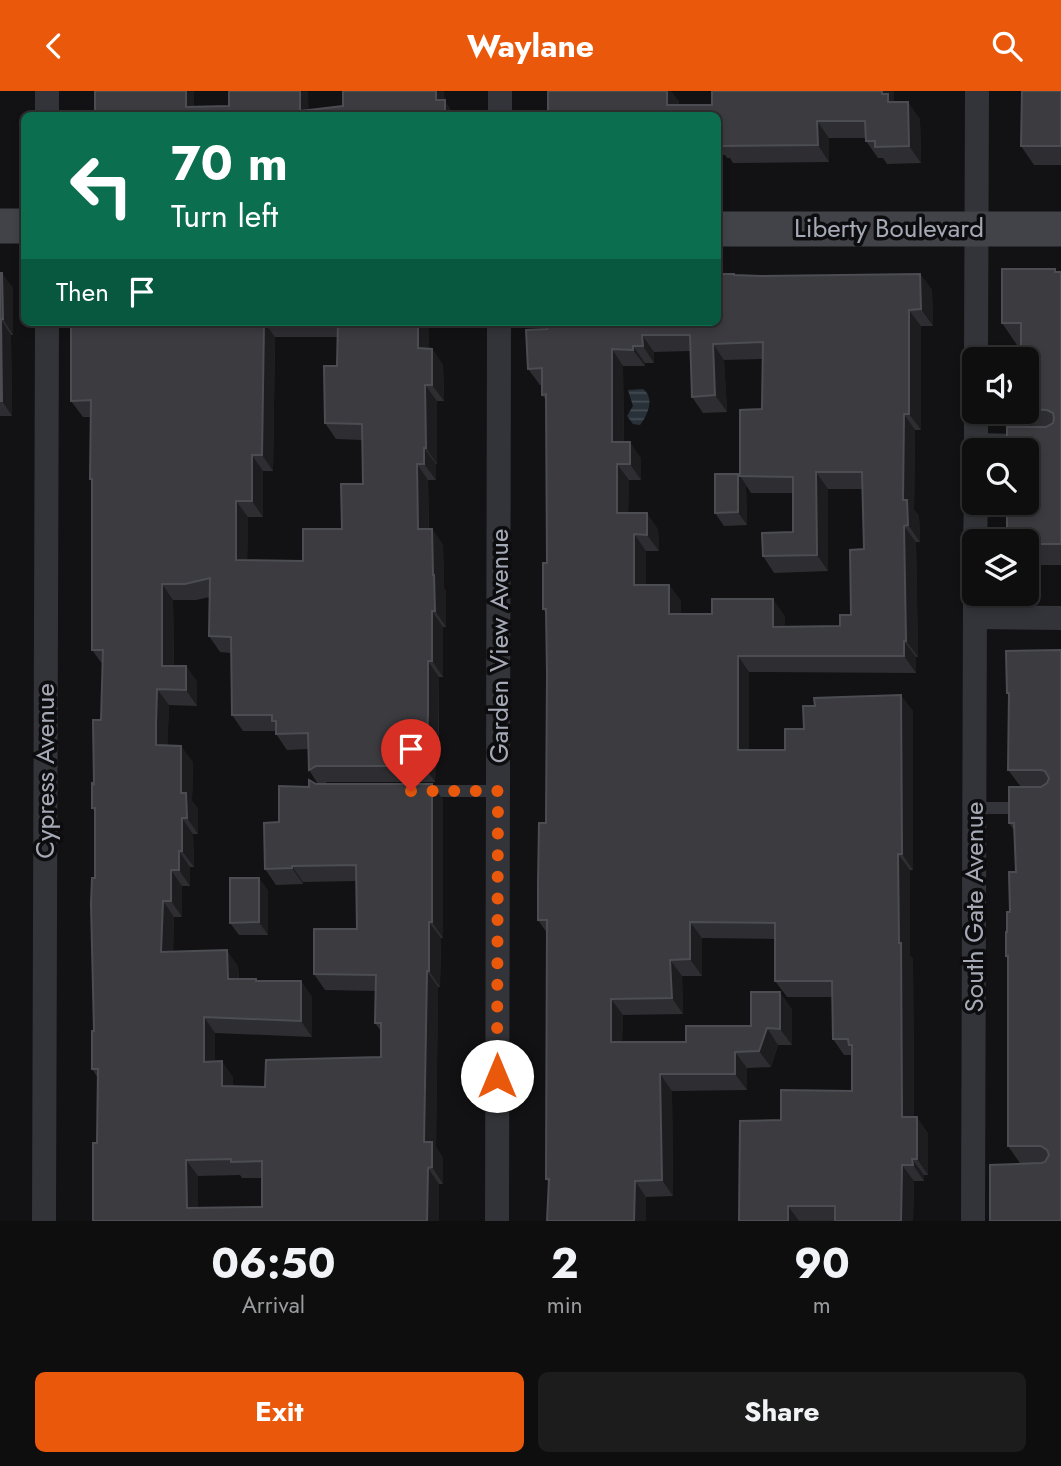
<!DOCTYPE html>
<html lang="en">
<head>
<meta charset="utf-8">
<style>
	body { margin:0; font-family:Jost,sans-serif; background:#1c1c1d; color:#f1f3f6; height:100vh; display:flex; flex-direction:column; font-size:26px; white-space:nowrap }
	* { box-sizing:border-box; margin:0 }
	p { font-size:23px; color:#9b9c9e }
	.icon { flex:none; width:38px; height:38px; fill:none; stroke:currentColor; stroke-width:2; stroke-linecap:round; stroke-linejoin:round }
	.map { position:relative; height:1130px; overflow:hidden }
	.side { display:flex; flex-direction:column; background:#0e0e0f; flex:1 }
	.side>* { flex:none }
	.top-card { position:absolute; left:21px; top:21px; width:700px; height:214px; border-radius:10px; box-shadow:0 4px 10px #0003,0 0 0 2px #2e2e2f; background:#0b6e4f; color:#fff; overflow:hidden }
	.controls { position:absolute; left:962px; top:256px; display:grid; gap:14px }
	.controls a { display:grid; place-items:center; width:77px; height:77px; border-radius:10px; background:#0e0e0f; box-shadow:0 4px 10px #0003,0 0 0 2px #2e2e2f; font-size:35px }
	.pin { position:absolute; display:grid; place-items:center; width:60px; height:60px; color:#fff; margin:-72px -30px; border-radius:50% 50% 50% 0; rotate:-45deg; box-shadow:0 0 7px #0007 }
	.pin .icon { rotate:45deg }
	.me { position:absolute; width:77px; margin:-38px; rotate:0deg; stroke-linejoin:round; filter:drop-shadow(0 0 5px #0008) }
	.turn { display:flex; align-items:center; gap:24px; height:147px; padding:0 35px; font-size:32px }
	.turn .icon { width:91px; height:91px; stroke-width:2.5 }
	.turn b { display:block; font-size:49px; line-height:60px }
	.then { display:flex; align-items:center; height:66px; padding:0 35px; background:#0003; gap:14px; font-size:26px }
	.eta { display:flex; justify-content:space-evenly; align-items:center; height:119px; text-align:center }
	.eta b { font-size:42px; font-weight:700; line-height:49px }
	.cta { display:flex; gap:14px; margin-top:auto; padding:14px 35px }
	.cta a { flex:1; height:80px; border-radius:10px; background:#ea580c; color:#fff; font-size:28px; font-weight:700; line-height:80px; text-align:center }
	.cta a+a { background:#1c1c1d; color:#f1f3f6 }
	header { display:flex; justify-content:space-between; align-items:center; height:91px; padding:0 35px; background:#ea580c; color:#fff; font-size:32px; font-weight:700 }
	.map>svg:first-child { display:block }
	.water { fill:url(#water-rules) }
	.lines { fill:none; stroke-linecap:round; stroke-linejoin:round }
	.lane { stroke:#333439; stroke-width:12 }
	.street { stroke:#333439; stroke-width:24 }
	.secondary { stroke:#414349; stroke-width:35 }
	.wall { fill:#2e2e32; fill-rule:evenodd }
	.shaded-wall { fill:#1d1d20 }
	.building { fill:#3b3b40; stroke:#4b4d52; stroke-width:2; fill-rule:evenodd }
	.route { stroke:#ea580c; stroke-width:12; stroke-dasharray:0 21.6 }
	.labels { text-anchor:middle; stroke-width:7; stroke-linejoin:round; paint-order:stroke }
	.street-label { font-size:26px; fill:#a4a9b5; stroke:#0d0d0f }
</style>
</head>
<body>
<header><svg class="icon" aria-label="back" viewBox="0 0 24 24"><path d="M15 5l-7 7 7 7"/></svg>Waylane<svg class="icon" aria-label="search" viewBox="0 0 24 24"><circle cx="10" cy="10" r="6"/><path d="M15 15l6 6"/></svg></header>
<div class="map">
<svg width="1061" height="1130" viewBox="0 0 1061 1130">
	<defs>
		<pattern id="water-rules" width="6" height="5" patternUnits="userSpaceOnUse" patternTransform="scale(1.75)"><rect width="6" height="5" fill="#293138"/><path d="M0 2.5h6" fill="none" stroke="#454c53"/></pattern>
	</defs>
	<rect width="100%" height="100%" fill="#121214"/>
	<path class="water" d="M643 298C655 307 648 324 640 334L633 333 627 325 633 315 628 299Z"/>
	<g class="lines">
		<g class="lane">
			<path d="M976 348 1022 349"/>
			<path d="M422 700H498"/>
			<path d="M974 717H1023"/>
		</g>
		<g class="street">
			<path d="M47 24V0"/>
			<path d="M500 24V0"/>
			<path d="M976 268 977 0"/>
			<path d="M976 359V320"/>
			<path d="M975 450 976 411"/>
			<path d="M975 526 1061 527"/>
			<path d="M44 1130 47 231"/>
			<path d="M497 1130 499 231"/>
			<path d="M973 1130 975 502"/>
		</g>
		<g class="secondary">
			<path d="M0 135H24"/>
			<path d="M718 138H1061"/>
		</g>
	</g>
	<g class="wall">
		<path d="M548 0 679 10V14H712V0H894V11L920 28 921 72 887 73 883 67H878L866 50V47H829V71L733 72 730 67H727L725 64H718V24Z"/>
		<path d="M1061 0V74H1034L1021 55Z"/>
		<path d="M1055 178 1057 181H1061V474H1027V450L1033 336 1023 320H1027V268L1021 254H1017L1002 232Z"/>
		<path d="M0 182 13 197V244H11L12 325H0Z"/>
		<path d="M920 183 932 199 933 235H921V339H915L914 419 919 425 920 451H916L918 566H916V582L749 581V659H785L804 638 913 620V779H910V865L913 868 914 1026 928 1042V1084H924V1090H914L913 1130H739L781 1029 852 1000V964H844L833 948 832 906H787L775 890V848L702 847V885H682L683 923 623 924 622 951H686L751 935 792 918V954H778L771 976 747 977V999L672 1000 673 1105 646 1106 549 1092 546 1088 547 842 538 829 546 732 547 582 546 522 543 518 547 472 546 309 542 304V294H540L528 278 547 238 735 184 761 185ZM690 260 692 306 703 322 727 321 724 269 762 268V318L740 385 751 402H793V441L763 465 774 482 828 480V398H863L864 458 851 524 840 535 784 536 785 525 681 523V510L669 494H646V460H659L658 438 628 422 629 389H641V367L624 351 623 275H645V272H654V261Z"/>
		<path d="M71 231H429V258H432L443 274 444 310H437V373H436V389H428L429 438H432L443 454 444 497 446 500V536H443V586H439V639L438 663 436 664 435 691H327L324 693H432L443 709V847H441L440 896H438L436 1056 443 1067V1093H439V1130H93L97 1052 98 987 92 978 94 940 95 721 92 717 101 629 103 574 92 559V390L90 388 91 326H83L71 310ZM275 246H337V275L325 332 336 348 362 349 363 393 342 438 303 470 247 469 248 426H263V380H273ZM210 506 209 545 220 561 231 562 232 624 243 640H276V643L287 659 308 658 309 679 318 693 309 696 279 731 265 778 276 794 303 793V791L356 790 357 838 314 883 325 899 376 900 375 932 381 940V966L265 996H233V986L215 970V942L312 946V906L301 890H257L239 888 238 875 173 860 174 826H182V795H190V776H194L193 743H198V718L192 710 193 671 167 655 169 614 197 615V591L186 575H174L173 509H196ZM240 1084 242 1087H262V1116L198 1117V1085Z"/>
		<path d="M738 383 746 395 747 434 724 435 715 422Z"/>
		<path d="M1061 559V1130L1008 1055V869L1006 865 1010 821 1016 781 1014 739 1009 732 1021 696 1008 679 1009 605 1007 602Z"/>
		<path d="M268 799V844H239L230 832Z"/>
	</g>
	<g class="shaded-wall">
		<path d="M186 0H194V24L186 16Z"/>
		<path d="M300 0H308L309 24 300 20Z"/>
		<path d="M436 0H444L445 10 453 22V24H445L436 9Z"/>
		<path d="M667 0H671L679 10V24L667 14Z"/>
		<path d="M882 0H894V12L900 28 882 3Z"/>
		<path d="M908 11 920 28 921 72 909 55Z"/>
		<path d="M817 30 829 47V71L818 54Z"/>
		<path d="M2 182 13 197V244L3 228Z"/>
		<path d="M920 183 932 199 933 235 921 218Z"/>
		<path d="M909 219 921 235V339L909 323Z"/>
		<path d="M1 228 11 244 12 325 2 310Z"/>
		<path d="M264 231 275 246 273 380 262 364Z"/>
		<path d="M418 231H429V273L418 257Z"/>
		<path d="M642 244 654 261V272L643 255Z"/>
		<path d="M713 253 724 269 727 321 715 304Z"/>
		<path d="M633 255 645 272V275L633 259Z"/>
		<path d="M432 258 443 274 444 310 432 294Z"/>
		<path d="M612 258 623 275 624 367 612 351Z"/>
		<path d="M425 294 437 310V373L426 357Z"/>
		<path d="M904 323 915 339 914 419 919 425 920 451 908 434 903 409Z"/>
		<path d="M630 351 641 367V389L630 373Z"/>
		<path d="M424 357 436 373V389L424 373Z"/>
		<path d="M252 364 263 380V426L252 410Z"/>
		<path d="M417 373 428 389 429 454 418 438Z"/>
		<path d="M617 373 629 389 628 439 617 422Z"/>
		<path d="M816 381 828 398V480L817 464Z"/>
		<path d="M738 383 746 395 747 434 738 421Z"/>
		<path d="M236 410 248 426 247 485 236 469Z"/>
		<path d="M647 422 658 438 659 460 647 444Z"/>
		<path d="M904 435 916 451 918 566 906 550Z"/>
		<path d="M432 438 443 454 444 497 446 500V536L435 520Z"/>
		<path d="M634 443 646 460V510L634 494Z"/>
		<path d="M162 493 173 509 174 591 162 575Z"/>
		<path d="M669 494 681 510V539L669 523Z"/>
		<path d="M773 508 785 525 784 552 773 536Z"/>
		<path d="M432 520 443 536V586L432 570Z"/>
		<path d="M904 550 916 566V582L904 565Z"/>
		<path d="M738 565 749 581V676L738 659Z"/>
		<path d="M428 570 439 586 438 663 427 647Z"/>
		<path d="M186 575 197 591V615L186 599Z"/>
		<path d="M157 598 169 614 167 670 156 654Z"/>
		<path d="M901 604 913 620V779L902 763Z"/>
		<path d="M424 648 436 664 435 691 424 675Z"/>
		<path d="M181 655 193 671 192 710 198 718V743L187 727 181 702Z"/>
		<path d="M432 693 443 709V847L432 831Z"/>
		<path d="M182 727 193 743 194 776 182 760Z"/>
		<path d="M179 760 190 776V795L179 779Z"/>
		<path d="M898 763 910 779V865L913 868 914 1042 902 1026 899 852Z"/>
		<path d="M292 775 303 791V793L292 777Z"/>
		<path d="M171 779 182 795V826L171 810Z"/>
		<path d="M259 787 268 799V844L259 831Z"/>
		<path d="M163 810 174 826 172 877 161 861Z"/>
		<path d="M429 831 441 847 440 896 429 880Z"/>
		<path d="M690 831 702 847V885L690 868Z"/>
		<path d="M227 859 238 875 239 904 228 888Z"/>
		<path d="M670 869 682 885 683 923 672 907Z"/>
		<path d="M427 880 438 896 436 1056 443 1067V1093L432 1076 424 1051Z"/>
		<path d="M301 890 312 906V946L301 930Z"/>
		<path d="M780 901 792 918V954L780 938Z"/>
		<path d="M611 908 623 924 622 968 611 951Z"/>
		<path d="M204 926 215 942V987L204 971Z"/>
		<path d="M767 937 778 954 771 976 759 960Z"/>
		<path d="M735 961 747 977V999L735 983Z"/>
		<path d="M222 970 233 986 234 1011 222 995Z"/>
		<path d="M660 983 672 1000 673 1105 662 1089Z"/>
		<path d="M917 1026 928 1042V1084L917 1068Z"/>
		<path d="M912 1068 924 1084V1090L913 1074Z"/>
		<path d="M186 1069 198 1085V1130L187 1117Z"/>
		<path d="M902 1074 914 1090 913 1130H901Z"/>
		<path d="M428 1077 439 1093V1130H427Z"/>
		<path d="M635 1090 646 1106V1130H634Z"/>
		<path d="M788 1115 799 1130H788Z"/>
	</g>
	<g class="building">
		<path d="M95 0H186V16L229 15V0H300V20L343 15V0H436V9H445V24H95Z"/>
		<path d="M548 0H667V14H712V0H882V3H888V11H908L909 55 875 56V50H866L865 30H817L818 54 721 55V50H718V24H548Z"/>
		<path d="M1022 0H1061V55H1021Z"/>
		<path d="M1002 178H1055V181H1061V453H1027V450H1007V411H1027V359H1007V336H1046L1053 332 1054 327 1053 322 1047 319 1027 318V268H1021V232H1002Z"/>
		<path d="M0 182H2L3 228H1L2 310H0Z"/>
		<path d="M718 183H734V184L761 185 920 183 921 218 909 219V323H904L903 409H907L908 434 904 435 906 550H904V565H738V659H785V638H804L803 615H815L814 607 901 604 902 763H898L899 852H901L902 1026H917V1068H912L913 1074H902L901 1130H835V1115H788V1130H739L740 1030 781 1029V999L852 1000V954H849L848 948H833L832 890H775V832L690 831V868L670 869 672 907 611 908V951H686V935H751V901H780V938L767 937 759 960 735 961V983H660L662 1089 635 1090 634 1130H547L549 1088H546L547 829H538V792L539 732H546L547 582 546 518H543V472H547L546 303 542 304V277L528 278 526 239 547 238V231H718ZM642 244H690L692 306 715 304 713 253 763 251 762 318 740 319V385L793 386V441L762 442 763 465 817 464 816 381H862L864 458 850 459 851 524H840V535L773 536V508H712V523H669V494H634V443L647 444V422H617V373H630V351H612V258L633 259V255H643Z"/>
		<path d="M71 231H264L262 364H252V410H236V469L303 470V438H342L341 393H363L362 333 325 332 324 275H337L338 231H418V257L432 258V294H425L426 357H424V373H417L418 438H432L433 484H434L435 520H432V570H428V623L427 647 424 648V675H316L309 679 308 642 276 643V630H272V624H232L231 546 209 545 210 487 185 493H162V575H186V599L157 598 156 633V654L181 655V702H186L187 727H182V760H179V779H171V810H163L161 861 227 859 228 888H256V890H301V930L204 926V971L222 970V995L265 996 266 969 381 966V932H375L376 884 314 883V838H357L356 774 292 775V777L265 778 264 732 279 731V695L309 696V689L316 693H432V831H429V880H427L424 1051H432V1076L428 1077 427 1130H93V1052H97L98 978H92V940H94L91 813 92 787H95V717H92V692L94 693 93 629H101L103 559H92V388H90L91 309 71 310ZM231 1068V1071L262 1070V1116L187 1117 186 1069Z"/>
		<path d="M715 383H738V421L715 422Z"/>
		<path d="M1061 559V1130H990V1074L1041 1072 1045 1071 1049 1064 1047 1059 1041 1055H1008V865H1006V841H1007V821H1010L1009 781H1016L1014 732H1009V696H1041L1047 692 1049 687 1045 680 1041 679H1008L1009 602H1007L1006 560Z"/>
		<path d="M230 787H259V831L230 832Z"/>
	</g>
	<g class="lines">
		<path class="route" d="M411 700H498L497 985"/>
	</g>
	<g class="labels">
		<g class="street-label">
			<text x="889" y="146">Liberty Boulevard</text>
			<text transform="translate(499 555) rotate(-90)" y="9">Garden View Avenue</text>
			<text transform="translate(45 680) rotate(-90)" y="9">Cypress Avenue</text>
			<text transform="translate(974 816) rotate(-90)" y="9">South Gate Avenue</text>
		</g>
	</g>
</svg>
<div class="controls">
<a><svg class="icon" aria-label="sound" viewBox="0 0 24 24"><path d="M4 9h4l5-4v14l-5-4H4zM17 9q2 3 0 6"/></svg></a>
<a><svg class="icon" aria-label="search" viewBox="0 0 24 24"><circle cx="10" cy="10" r="6"/><path d="M15 15l6 6"/></svg></a>
<a><svg class="icon" aria-label="layers" viewBox="0 0 24 24"><path d="M12 4l9 5-9 5-9-5zM3 14l9 5 9-5"/></svg></a>
</div>
<div class="pin" style="left:411px;top:700px;background:#d93025"><svg class="icon" aria-label="arrive" viewBox="0 0 24 24"><path d="M6 21V4h12l-3 4 3 4H6"/></svg></div>
<svg class="me" style="left:497px;top:985px" viewBox="-20 -20 40 40"><circle r="19" fill="#fff"/><path d="M0-13L10 11 0 6-10 11z" fill="#ea580c"/></svg>
<div class="top-card">
<div class="turn"><svg class="icon" aria-label="left" viewBox="0 0 24 24"><path d="M17 20v-9H6M10 6l-5 5 5 5"/></svg><div><b>70 m</b>Turn left</div></div>
<div class="then">Then<svg class="icon" aria-label="arrive" viewBox="0 0 24 24"><path d="M6 21V4h12l-3 4 3 4H6"/></svg></div>
</div>
</div>
<section class="side">
<div class="eta">
<div><b>06:50</b><p>Arrival</p></div>
<div><b>2</b><p>min</p></div>
<div><b>90</b><p>m</p></div>
</div>
<div class="cta"><a>Exit</a><a>Share</a></div>
</section>
</body>
</html>
